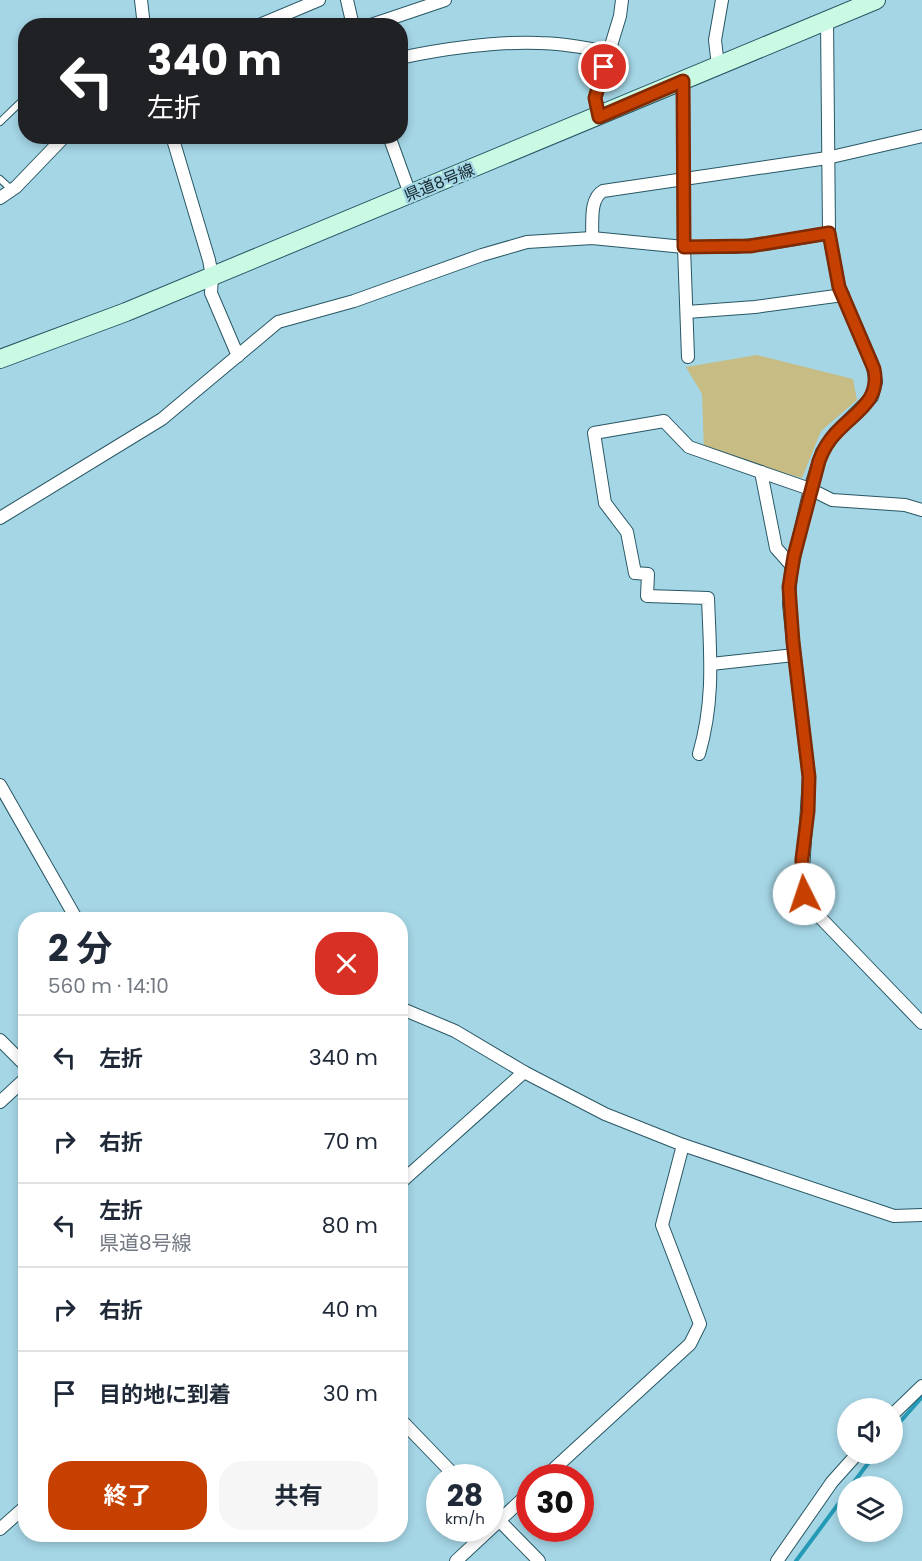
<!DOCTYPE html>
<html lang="ja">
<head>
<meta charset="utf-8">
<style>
	body { margin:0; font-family:Poppins,"Noto Sans JP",sans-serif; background:#f6f6f7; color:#1f2937; height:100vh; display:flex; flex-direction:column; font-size:22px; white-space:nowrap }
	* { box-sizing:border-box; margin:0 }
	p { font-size:20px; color:#747a83 }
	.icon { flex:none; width:33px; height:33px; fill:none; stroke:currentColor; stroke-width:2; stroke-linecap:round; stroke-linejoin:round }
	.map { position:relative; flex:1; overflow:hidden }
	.panel { position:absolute; left:18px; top:912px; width:390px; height:630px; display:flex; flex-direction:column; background:#fff; border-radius:24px; box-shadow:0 3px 9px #0003 }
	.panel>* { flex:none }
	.top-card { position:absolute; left:18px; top:18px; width:390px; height:126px; border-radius:24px; box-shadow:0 3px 9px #0003; background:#202124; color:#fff; overflow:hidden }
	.controls { position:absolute; left:837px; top:1398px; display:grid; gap:12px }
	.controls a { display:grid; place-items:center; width:66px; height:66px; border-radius:50%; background:#fff; box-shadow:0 3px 9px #0003; font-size:30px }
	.speed { position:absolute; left:426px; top:1464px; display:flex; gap:12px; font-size:30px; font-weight:700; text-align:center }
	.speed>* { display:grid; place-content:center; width:78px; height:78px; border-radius:50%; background:#fff; box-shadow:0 3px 9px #0003; line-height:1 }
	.speed small { font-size:15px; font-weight:400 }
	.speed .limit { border:9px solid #d22; background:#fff; color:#111 }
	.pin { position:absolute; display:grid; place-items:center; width:51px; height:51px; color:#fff; margin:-26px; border:3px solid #fff; border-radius:50%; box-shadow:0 2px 6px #0007 }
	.me { position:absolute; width:66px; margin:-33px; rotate:356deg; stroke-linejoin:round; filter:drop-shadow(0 0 4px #0008) }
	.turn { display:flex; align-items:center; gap:21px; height:126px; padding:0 30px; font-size:27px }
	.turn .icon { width:78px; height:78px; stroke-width:2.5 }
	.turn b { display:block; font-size:42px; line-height:51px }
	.round { display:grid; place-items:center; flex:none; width:63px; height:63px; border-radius:24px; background:#f6f6f7 }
	.overview { display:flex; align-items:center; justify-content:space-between; height:102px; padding:0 30px }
	h1 { font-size:36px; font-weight:700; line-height:45px }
	.action { display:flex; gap:12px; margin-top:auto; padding:12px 30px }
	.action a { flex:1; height:69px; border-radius:24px; background:#c64001; color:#fff; font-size:24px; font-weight:700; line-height:69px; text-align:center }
	.action a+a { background:#f6f6f7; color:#1f2937 }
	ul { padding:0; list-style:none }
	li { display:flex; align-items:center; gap:18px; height:84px; padding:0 30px; border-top:2px solid #e0e1e3 }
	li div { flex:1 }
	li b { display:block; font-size:22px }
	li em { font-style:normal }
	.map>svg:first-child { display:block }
	.green { fill:#c7bc84 }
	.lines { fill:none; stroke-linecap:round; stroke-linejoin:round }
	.stream { stroke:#259ab6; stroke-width:4 }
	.lane-casing { stroke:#285764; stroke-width:8 }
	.street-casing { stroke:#285764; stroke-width:14 }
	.secondary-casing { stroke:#285764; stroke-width:20 }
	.lane { stroke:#fff; stroke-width:6 }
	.street { stroke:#fff; stroke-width:12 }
	.secondary { stroke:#cafae4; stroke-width:18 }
	.route-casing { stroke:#812a01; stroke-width:15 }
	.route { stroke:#c64001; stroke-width:10 }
	.labels { text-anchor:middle; stroke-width:4.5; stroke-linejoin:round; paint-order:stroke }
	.street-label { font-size:16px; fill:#12262b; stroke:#a5d6e6 }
</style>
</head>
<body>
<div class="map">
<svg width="922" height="1561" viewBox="0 0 922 1561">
	<rect width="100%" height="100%" fill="#a5d6e6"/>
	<path class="green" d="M757 355 853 379 857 400 821 431 802 478 704 451 702 394 686 367Z"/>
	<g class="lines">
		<g class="stream">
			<path d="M892 1431 922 1397"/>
			<path d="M851 1486 875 1454"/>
			<path d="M796 1561 848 1491"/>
		</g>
		<g class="lane-casing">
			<g id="lane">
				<path d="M0 122 26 97"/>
				<path d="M0 179 12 190"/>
			</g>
		</g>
		<g class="street-casing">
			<g id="street">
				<path d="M141 0 144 26"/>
				<path d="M347 0 353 26"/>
				<path d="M827 20 829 233 839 287 872 363 876 382 872 397 835 433 822 452 810 489 791 571 789 604 793 642 809 777 802 886 812 909 922 1023"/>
				<path d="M257 26 319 0"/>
				<path d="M368 26 445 0"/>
				<path d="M400 58C441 49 498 41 540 43 563 43 586 48 609 52"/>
				<path d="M718 66 715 40 722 0"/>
				<path d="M683 81 684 247 688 357"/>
				<path d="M599 117 595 98 620 16 622 0"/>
				<path d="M172 136 209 260 212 276 211 293 238 356"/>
				<path d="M389 136 410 194"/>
				<path d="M0 198 16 187 65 136"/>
				<path d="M592 238C593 223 589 199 603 191L827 158 922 136"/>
				<path d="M687 312 755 307 843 295"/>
				<path d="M761 472 776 548 792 566"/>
				<path d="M0 518 162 419 278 322 354 301 482 255 527 242 592 238 684 247H733L765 244 829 233"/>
				<path d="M711 664 794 655"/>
				<path d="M699 754C715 699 710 653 708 598L647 596 648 574 635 573 627 532 605 503 594 433 664 421 689 447 810 489 832 500 905 505 922 510"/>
				<path d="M0 785 77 920"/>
				<path d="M400 1008 455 1031 524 1072 605 1114 683 1145 894 1216 922 1215"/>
				<path d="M0 1040 26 1066"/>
				<path d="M0 1102 26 1078"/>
				<path d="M400 1183 524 1072"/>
				<path d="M892 1415 922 1386"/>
				<path d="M400 1419 457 1478"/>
				<path d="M544 1478 690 1344 700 1324 662 1225 683 1145"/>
				<path d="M490 1511 539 1561"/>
				<path d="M0 1529 26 1506"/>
				<path d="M456 1561 530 1492"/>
				<path d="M777 1561 832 1482 857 1454"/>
			</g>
		</g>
		<g class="secondary-casing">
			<path id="secondary" d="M0 359 126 312 876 0"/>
		</g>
		<use href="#lane" class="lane"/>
		<use href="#street" class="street"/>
		<use href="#secondary" class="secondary"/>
	</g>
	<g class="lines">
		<g class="route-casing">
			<path id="route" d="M604 67 595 98 599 117 683 81 684 247 750 246 829 233 839 287 874 369C881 401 855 412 836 433 828 441 823 450 819 461L794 556 789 587 793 642 809 777 808 811 802 859V886L804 894"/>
		</g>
		<use href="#route" class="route"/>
	</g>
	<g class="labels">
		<g class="street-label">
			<text transform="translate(439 182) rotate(-22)" y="6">県道8号線</text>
		</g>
	</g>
</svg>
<div class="controls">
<a><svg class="icon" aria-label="sound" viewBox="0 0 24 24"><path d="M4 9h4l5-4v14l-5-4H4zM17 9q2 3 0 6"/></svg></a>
<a><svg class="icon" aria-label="layers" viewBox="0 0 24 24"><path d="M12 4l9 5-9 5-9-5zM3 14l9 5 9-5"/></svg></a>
</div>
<div class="speed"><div>28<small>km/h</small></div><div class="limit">30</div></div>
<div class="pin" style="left:604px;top:67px;background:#d93025"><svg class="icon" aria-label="arrive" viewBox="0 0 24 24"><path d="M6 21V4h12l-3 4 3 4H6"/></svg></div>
<svg class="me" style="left:804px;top:894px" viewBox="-20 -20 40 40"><circle r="19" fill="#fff"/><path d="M0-13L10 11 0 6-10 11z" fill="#c64001"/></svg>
<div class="top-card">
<div class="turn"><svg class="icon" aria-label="left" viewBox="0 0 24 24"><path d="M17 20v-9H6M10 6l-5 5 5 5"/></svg><div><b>340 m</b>左折</div></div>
</div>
<section class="panel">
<div class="overview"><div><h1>2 分</h1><p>560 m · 14:10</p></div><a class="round" style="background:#d93025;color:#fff"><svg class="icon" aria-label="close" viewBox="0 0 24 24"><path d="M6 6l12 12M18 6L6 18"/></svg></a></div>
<ul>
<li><svg class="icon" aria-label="left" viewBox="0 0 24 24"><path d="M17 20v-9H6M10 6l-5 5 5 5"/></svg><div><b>左折</b></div><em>340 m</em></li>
<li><svg class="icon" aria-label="right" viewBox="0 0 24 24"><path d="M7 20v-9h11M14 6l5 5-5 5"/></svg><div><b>右折</b></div><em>70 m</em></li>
<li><svg class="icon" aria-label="left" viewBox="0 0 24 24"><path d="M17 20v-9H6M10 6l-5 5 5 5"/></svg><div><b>左折</b><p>県道8号線</p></div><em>80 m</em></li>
<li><svg class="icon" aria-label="right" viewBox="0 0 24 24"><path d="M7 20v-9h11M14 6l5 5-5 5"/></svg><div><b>右折</b></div><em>40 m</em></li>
<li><svg class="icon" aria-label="arrive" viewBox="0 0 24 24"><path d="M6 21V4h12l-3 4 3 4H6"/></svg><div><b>目的地に到着</b></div><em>30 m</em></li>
</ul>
<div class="action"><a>終了</a><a>共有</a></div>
</section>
</div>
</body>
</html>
